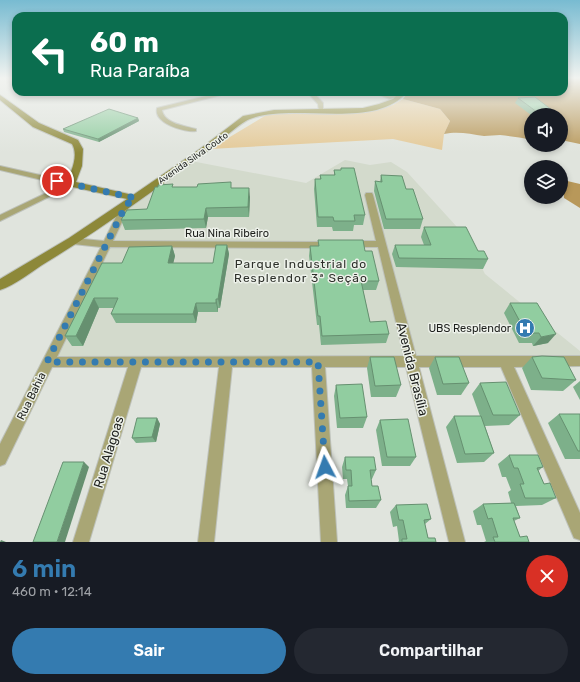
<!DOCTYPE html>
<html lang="pt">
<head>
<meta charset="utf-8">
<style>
	body { margin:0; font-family:Rubik,sans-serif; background:#242831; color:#f1f3f6; height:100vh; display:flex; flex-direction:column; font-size:15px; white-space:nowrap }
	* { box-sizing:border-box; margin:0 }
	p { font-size:13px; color:#9ea1a6 }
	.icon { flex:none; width:22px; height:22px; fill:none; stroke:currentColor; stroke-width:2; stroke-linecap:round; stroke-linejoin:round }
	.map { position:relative; height:542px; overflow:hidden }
	.side { display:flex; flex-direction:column; background:#171b24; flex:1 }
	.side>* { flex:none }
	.top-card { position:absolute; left:12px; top:12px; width:556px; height:84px; border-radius:12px; box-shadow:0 2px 6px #0003; background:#0b6e4f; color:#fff; overflow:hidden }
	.tools { position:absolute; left:524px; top:108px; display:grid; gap:8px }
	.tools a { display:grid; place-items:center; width:44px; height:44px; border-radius:50%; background:#171b24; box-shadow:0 2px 6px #0003; font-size:20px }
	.pin { position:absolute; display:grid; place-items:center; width:34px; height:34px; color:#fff; margin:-17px; border:2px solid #fff; border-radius:50%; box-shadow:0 1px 4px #0007 }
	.me { position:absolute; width:44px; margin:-22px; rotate:356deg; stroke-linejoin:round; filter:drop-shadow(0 0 3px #0008) }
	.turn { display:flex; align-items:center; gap:14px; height:84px; padding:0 12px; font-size:18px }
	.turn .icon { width:52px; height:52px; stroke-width:2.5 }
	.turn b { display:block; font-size:28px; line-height:34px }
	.round { display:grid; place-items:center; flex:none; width:42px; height:42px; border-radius:21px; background:#242831 }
	.headline { display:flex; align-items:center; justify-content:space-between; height:68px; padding:0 12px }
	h1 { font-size:24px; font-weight:600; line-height:30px; color:#347bb0 }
	.action { display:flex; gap:8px; margin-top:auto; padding:8px 12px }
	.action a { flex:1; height:46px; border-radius:24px; background:#347bb0; color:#fff; font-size:16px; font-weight:600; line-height:46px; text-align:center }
	.action a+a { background:#242831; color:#f1f3f6 }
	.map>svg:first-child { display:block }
	.built { fill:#d3dacc }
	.green { fill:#e4c997 }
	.forest { fill:#b8985a }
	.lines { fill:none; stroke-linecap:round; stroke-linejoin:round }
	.street-casing { stroke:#bdc1ba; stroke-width:2 }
	.secondary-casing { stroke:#bdc1ba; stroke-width:2 }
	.street { fill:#a9a675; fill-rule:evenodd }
	.secondary { fill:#8d8839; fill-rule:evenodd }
	.wall { fill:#7db08a }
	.shaded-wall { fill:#669070 }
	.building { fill:#91cda0; stroke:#669070 }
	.route { stroke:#347bb0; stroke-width:7; stroke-dasharray:0 12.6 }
	.labels { text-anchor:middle; stroke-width:3; stroke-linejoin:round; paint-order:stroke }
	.far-street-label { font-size:9px; fill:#1e201d; stroke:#edf1ea }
	.street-label { font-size:11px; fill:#1e201d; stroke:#edf1ea }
	.poi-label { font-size:11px; fill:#1e201d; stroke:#edf1ea; text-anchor:end }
	.neighbourhood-label { font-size:12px; letter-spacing:1px; fill:#2c2f29; stroke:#edf1ea }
	.near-street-label { font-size:13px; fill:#1e201d; stroke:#edf1ea }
</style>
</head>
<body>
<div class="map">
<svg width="580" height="542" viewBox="0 0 580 542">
	<rect width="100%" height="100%" fill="#e0e4dd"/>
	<path class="built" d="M186 160 306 183 345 160 370 165 391 162 407 172 467 238 485 274 580 351V361L48 363 131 198Z"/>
	<path class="green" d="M403 99 440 109 450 121 444 134 442 150 393 139 210 149 268 114 294 112 335 114 367 112 393 105Z"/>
	<g class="forest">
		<path d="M564 78H580V144L561 140V115H531V139C520 138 510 136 500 135 495 135 489 136 484 136 470 134 458 131 444 134L450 121 440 109 403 99 408 92H564Z"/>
		<path d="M563 180 580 184V208L564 198Z"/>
	</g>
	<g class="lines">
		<g class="street-casing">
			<g id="street">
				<path d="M223 92H233L162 110C164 124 186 126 196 129V131C185 133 153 123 157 108Z"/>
				<path d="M307 92H313L323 103V112H319L318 104Z"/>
				<path d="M372 92C379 92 384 94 390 95 395 96 399 93 404 96L390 99Z"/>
				<path d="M0 166 71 182 75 184 0 221V215L63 185 0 170Z"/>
				<path d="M366 193H372L373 195 416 356H580V366L514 367 580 513V540L574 538 501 367H419L465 542H449L406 367H325L337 542H321L312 367H232L214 542H198L219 367H141L89 542H73L128 367H52L5 464 0 466V444L101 247 73 244 68 241 73 238 104 241 123 203 126 202 130 205 113 241 331 242 336 245 331 248 110 247 57 357 404 356 378 247H351L346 244 351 241H376L365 195Z"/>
			</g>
		</g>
		<g class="secondary-casing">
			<path id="secondary" d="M400 92H407C375 131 293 102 250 119 238 124 216 145 204 154 153 191 101 229 47 262 32 271 16 285 0 290V279L69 238 127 199 68 186 66 184C71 172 79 156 72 144L33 127 0 100V95L39 123 78 140 83 149 82 166 76 182 133 195 200 149 243 116 274 110 363 108 379 104 393 99Z"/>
		</g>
		<use href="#street" class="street"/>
		<use href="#secondary" class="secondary"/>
	</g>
	<g class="wall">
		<path d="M518 98 557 114 556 115H531L515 103Z"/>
		<path d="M138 118 139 121 99 142 64 132 63 129Z"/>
		<path d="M341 168 365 215 363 225H354L353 231H333L332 227H317L314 189 315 179H320V175H334V170H341Z"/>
		<path d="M381 175 406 189 423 219 420 229H384L374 191 375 181 380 182Z"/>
		<path d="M158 187H173L232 188 250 197 249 217H208L206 228 125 230 121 220 147 209Z"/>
		<path d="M424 227 478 251 488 259 483 269 396 267 392 254 395 245H424L421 237Z"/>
		<path d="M318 240 365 251 379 281 376 290H363L370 322 389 334 386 343 321 345 319 325H317L309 256 310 246H318Z"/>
		<path d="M227 245 229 254 220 308H218V312H198L196 323H116L111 314 114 308H99L83 346H72L65 336 102 263H122L172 246 175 256 173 263H213Z"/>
		<path d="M510 303 548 343 533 346 532 343H519L504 313Z"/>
		<path d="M370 357 401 385 396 397H371L367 368Z"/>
		<path d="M435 357 469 383 461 395H437L429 368Z"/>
		<path d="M532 357 576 380 563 391 531 390 522 368Z"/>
		<path d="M580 381V400L573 387Z"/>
		<path d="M480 383 520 415 509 425 485 426 494 453 484 462 457 463 446 427 454 416H480L472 394Z"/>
		<path d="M336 385 367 417 363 428H337L334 396Z"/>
		<path d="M559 414H580V459H565L548 423Z"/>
		<path d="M157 418 160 424 156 442 136 443 132 438Z"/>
		<path d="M380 420 416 457 410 466H382L376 430Z"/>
		<path d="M509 455 543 467 538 471 544 484 556 498 542 505 516 506 520 518 514 521 520 537 529 542H484L486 541 481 525H477L473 511 483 504 511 503 508 492 511 490 506 477H502L498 464Z"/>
		<path d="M345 457 376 470 372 479H371L372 486 381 500 376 508H346L345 495 348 486 347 479H343L342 467Z"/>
		<path d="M396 505 431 519 425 524 428 538 436 542H398L399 541 397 526 393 527 390 512Z"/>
	</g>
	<g class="shaded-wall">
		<path d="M138 118 139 121 99 142 98 139Z"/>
		<path d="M249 188 250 197 249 217 248 207Z"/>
		<path d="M206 208 208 217 206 228 204 219Z"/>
		<path d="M227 245 229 254 220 308 218 299Z"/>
		<path d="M172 246 175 256 171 273 168 263Z"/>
		<path d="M94 298 99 308 83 346 76 336Z"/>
		<path d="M216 299 218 308V312L216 303Z"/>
		<path d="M196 303 198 312 196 323 193 314Z"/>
		<path d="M556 334 548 343 533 346 541 337Z"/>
		<path d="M157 418 160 424 156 442 152 437Z"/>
		<path d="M84 462 89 467 65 542H57Z"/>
		<path d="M1 540 6 542H0Z"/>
	</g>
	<g class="building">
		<path d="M535 97 557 114 541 115 518 98Z"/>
		<path d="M109 109 138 118 98 139 63 129Z"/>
		<path d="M341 168H354L365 215H354L355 221H334L333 217H318L315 179H321L320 175H335L334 170H341Z"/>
		<path d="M381 175 402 176 406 189H413L423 219H386L375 181 382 182Z"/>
		<path d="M231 182V188H249L248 207 206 208 204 219 121 220 127 210 147 209 155 187H158V185L173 184 172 187H197L198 184Z"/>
		<path d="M424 227H466L478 251H484L488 259 399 258 395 245H431Z"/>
		<path d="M318 240H363L365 251H372L379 281H361L370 322 386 321 389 334 322 336 320 316H318L310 246H319Z"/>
		<path d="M216 245H227L218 299H216V303H196L193 314H111L118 298H94L76 336H65L102 263H122L129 247 172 246 168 263H213Z"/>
		<path d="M510 303H537L556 334 541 337 539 333H526Z"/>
		<path d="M542 356 564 357 576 380 542 378 532 357Z"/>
		<path d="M370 357H394L401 385 375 386Z"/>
		<path d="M435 357H459L469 383 443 384Z"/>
		<path d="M506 382 520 415H493L480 383Z"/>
		<path d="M362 384 367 417 340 418 336 385Z"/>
		<path d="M559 414H580V451H578Z"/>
		<path d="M454 416H481L494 453 465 454Z"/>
		<path d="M137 418H157L152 437 132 438Z"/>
		<path d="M408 419 416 457H387L380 420Z"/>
		<path d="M509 455H538L543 467 537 468 544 484 550 483 556 498H525L520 484H524L518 468H514Z"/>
		<path d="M345 457H374L376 470H370L372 486H378L381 500 349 501 348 486H352L351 470H346Z"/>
		<path d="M63 462H84L57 542H33Z"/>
		<path d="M514 503 520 518H513L520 537 527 536 529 542H495L493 537H498L492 518 488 519 483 504Z"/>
		<path d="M427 504 431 519 424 520 428 538H435L436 542H402V539H407L403 520H399L396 505Z"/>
	</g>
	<linearGradient id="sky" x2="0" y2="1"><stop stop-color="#78bbd1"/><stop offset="0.51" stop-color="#f1f3f0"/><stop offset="1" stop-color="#f1f3f0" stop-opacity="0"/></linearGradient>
	<rect width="580" height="153" fill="url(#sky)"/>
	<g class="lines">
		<path class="route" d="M57 181 135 198 126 205 47 362H318L325 467"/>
	</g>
	<defs>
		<g id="hospital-disc" transform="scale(1)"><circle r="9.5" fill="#347bb0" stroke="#edf1ea"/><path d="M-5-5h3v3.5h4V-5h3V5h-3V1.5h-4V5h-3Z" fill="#fff"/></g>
	</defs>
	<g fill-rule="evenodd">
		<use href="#hospital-disc" x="525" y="328"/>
	</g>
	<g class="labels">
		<g class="far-street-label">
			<text transform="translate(193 158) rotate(-35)" y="3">Avenida Silva Couto</text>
		</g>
		<g class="street-label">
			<text x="227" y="237">Rua Nina Ribeiro</text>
			<text transform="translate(31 396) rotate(-64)" y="4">Rua Bahia</text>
		</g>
		<g class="poi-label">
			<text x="511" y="332">UBS Resplendor</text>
		</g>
		<g class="neighbourhood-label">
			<text x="301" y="268">Parque Industrial do<tspan x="301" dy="14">Resplendor 3ª Seção</tspan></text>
		</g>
		<g class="near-street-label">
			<text transform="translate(413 369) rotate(76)" y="5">Avenida Brasília</text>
			<text transform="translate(108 452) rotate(-73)" y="5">Rua Alagoas</text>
		</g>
	</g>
</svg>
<div class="tools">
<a><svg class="icon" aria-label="sound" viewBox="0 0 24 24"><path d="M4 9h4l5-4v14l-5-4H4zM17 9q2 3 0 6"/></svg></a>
<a><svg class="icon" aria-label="layers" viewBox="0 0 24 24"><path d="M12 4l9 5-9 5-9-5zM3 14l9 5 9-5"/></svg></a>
</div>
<div class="pin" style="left:57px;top:181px;background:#d93025"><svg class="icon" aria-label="arrive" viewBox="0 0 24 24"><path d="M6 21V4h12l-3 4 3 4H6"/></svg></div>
<svg class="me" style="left:325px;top:467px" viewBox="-20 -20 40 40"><path d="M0-17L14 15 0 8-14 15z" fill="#347bb0" stroke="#fff" stroke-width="4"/></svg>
<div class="top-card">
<div class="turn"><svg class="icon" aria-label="left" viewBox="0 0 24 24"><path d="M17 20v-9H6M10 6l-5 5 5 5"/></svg><div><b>60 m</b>Rua Paraíba</div></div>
</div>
</div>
<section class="side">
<div class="headline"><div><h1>6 min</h1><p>460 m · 12:14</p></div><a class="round" style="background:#d93025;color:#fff"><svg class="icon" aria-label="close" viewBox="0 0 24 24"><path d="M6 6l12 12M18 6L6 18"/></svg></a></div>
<div class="action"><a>Sair</a><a>Compartilhar</a></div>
</section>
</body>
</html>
